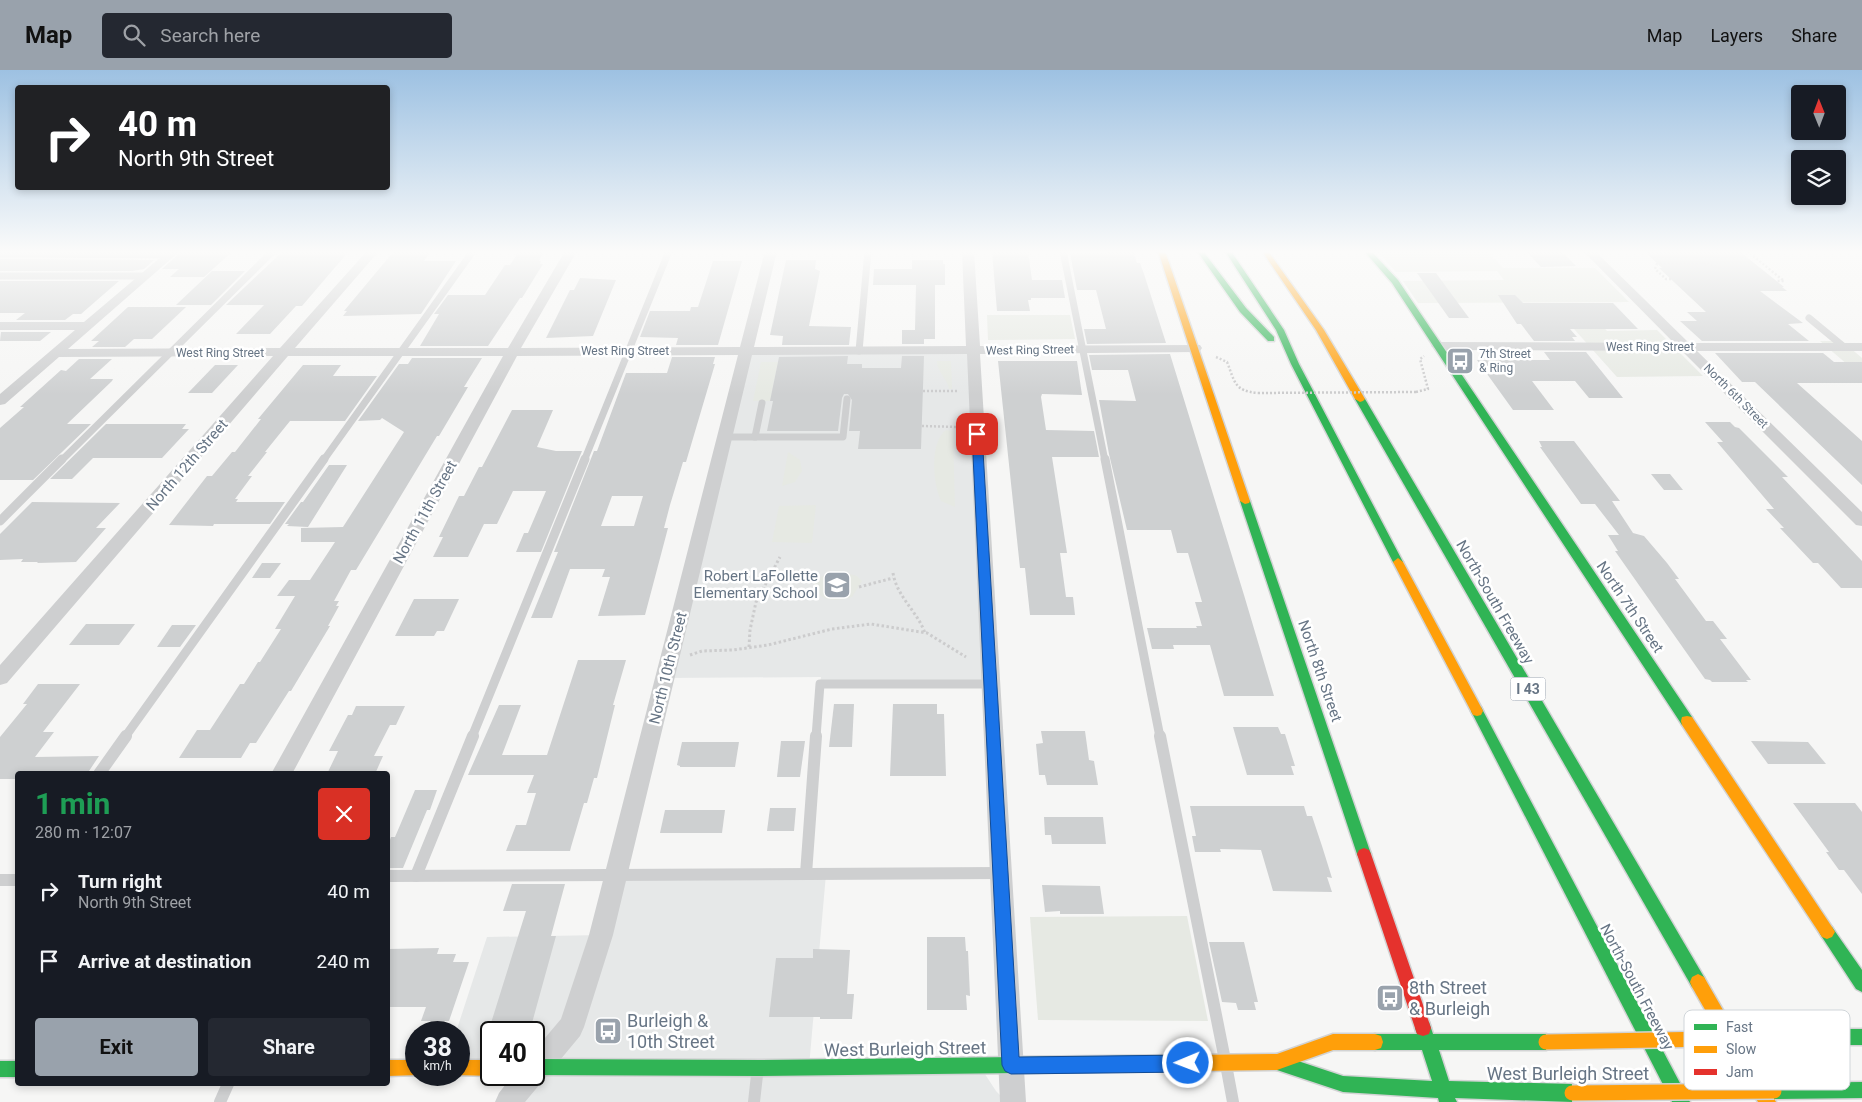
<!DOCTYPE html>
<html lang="en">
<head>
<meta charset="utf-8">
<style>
	body { margin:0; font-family:Roboto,sans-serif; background:#242831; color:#f1f3f6; height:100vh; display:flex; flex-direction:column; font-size:19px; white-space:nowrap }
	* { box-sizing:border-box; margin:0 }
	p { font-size:16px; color:#9ea1a6 }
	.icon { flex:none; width:28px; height:28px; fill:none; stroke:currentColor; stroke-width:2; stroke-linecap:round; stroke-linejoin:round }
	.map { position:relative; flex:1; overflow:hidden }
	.drawer { position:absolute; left:15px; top:701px; width:375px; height:315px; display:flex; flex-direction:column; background:#171b24; border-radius:5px; box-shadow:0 2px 8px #0003 }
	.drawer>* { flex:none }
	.top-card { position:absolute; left:15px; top:15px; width:375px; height:105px; border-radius:5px; box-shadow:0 2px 8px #0003; background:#202124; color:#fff; overflow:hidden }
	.needle { width:32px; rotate:359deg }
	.controls { position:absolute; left:1791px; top:15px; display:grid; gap:10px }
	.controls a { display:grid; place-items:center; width:55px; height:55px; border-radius:5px; background:#171b24; box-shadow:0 2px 8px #0003; font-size:25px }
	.speed { position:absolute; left:405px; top:951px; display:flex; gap:10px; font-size:25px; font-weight:700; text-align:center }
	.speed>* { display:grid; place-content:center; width:65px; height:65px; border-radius:50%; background:#171b24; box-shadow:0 2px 8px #0003; line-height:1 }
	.speed small { font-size:12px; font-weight:400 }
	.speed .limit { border:2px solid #111; border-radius:8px; background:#fff; color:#111 }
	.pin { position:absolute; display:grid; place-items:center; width:42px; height:42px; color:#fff; margin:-21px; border-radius:10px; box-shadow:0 2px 8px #0006 }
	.me { position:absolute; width:55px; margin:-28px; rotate:269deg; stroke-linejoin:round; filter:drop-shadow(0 0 4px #0008) }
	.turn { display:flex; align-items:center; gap:18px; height:105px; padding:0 20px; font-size:22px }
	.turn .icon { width:65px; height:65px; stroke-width:2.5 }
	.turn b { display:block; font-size:35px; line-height:42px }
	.round { display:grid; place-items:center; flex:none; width:52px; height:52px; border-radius:5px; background:#242831 }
	.summary { display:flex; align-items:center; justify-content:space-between; height:85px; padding:0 20px }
	h1 { font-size:30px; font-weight:700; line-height:38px; color:#1e9e55 }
	.cta { display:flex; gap:10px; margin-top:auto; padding:10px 20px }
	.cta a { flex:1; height:58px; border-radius:5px; background:#99a2ac; color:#111; font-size:20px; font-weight:700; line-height:58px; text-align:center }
	.cta a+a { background:#242831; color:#f1f3f6 }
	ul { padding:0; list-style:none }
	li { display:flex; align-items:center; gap:15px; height:70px; padding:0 20px }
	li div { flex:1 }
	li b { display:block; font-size:19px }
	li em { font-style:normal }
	header { display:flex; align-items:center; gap:30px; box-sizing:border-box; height:70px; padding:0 25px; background:#99a2ac; color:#111 }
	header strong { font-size:24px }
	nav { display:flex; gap:28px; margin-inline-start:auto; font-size:18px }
	.search { width:350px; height:45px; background:#242831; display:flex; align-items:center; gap:12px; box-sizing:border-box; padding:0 18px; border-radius:5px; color:#9ea1a6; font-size:19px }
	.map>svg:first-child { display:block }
	.built { fill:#e6e8e8 }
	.green { fill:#e6e9e3 }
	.building { fill:#ced0d1; fill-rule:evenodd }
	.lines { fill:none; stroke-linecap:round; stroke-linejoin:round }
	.fast-casing { stroke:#d2d3d4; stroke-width:3 }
	.slow-casing { stroke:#d2d3d4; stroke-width:3 }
	.jam-casing { stroke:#d2d3d4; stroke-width:3 }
	.path-far1 { stroke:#cccccd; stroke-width:2.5; stroke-dasharray:2 2; stroke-linecap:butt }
	.path { stroke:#cccccd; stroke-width:3; stroke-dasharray:2.5 2.5; stroke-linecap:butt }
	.lane-far2 { stroke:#cecfd0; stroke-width:7 }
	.lane-far1 { stroke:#cecfd0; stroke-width:9 }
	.lane { stroke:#cecfd0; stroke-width:12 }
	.street { fill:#cecfd0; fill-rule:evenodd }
	.fast { fill:#30b455; fill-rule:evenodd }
	.slow { fill:#ff9f0a; fill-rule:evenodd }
	.jam { fill:#e5322d; fill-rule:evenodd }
	.slow-bridge-casing { stroke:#d2d3d4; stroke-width:18; stroke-linecap:butt }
	.path-bridge { stroke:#cccccd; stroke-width:2.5; stroke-dasharray:2 2; stroke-linecap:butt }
	.slow-bridge { stroke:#ff9f0a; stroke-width:15 }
	.route { fill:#1a73e8; stroke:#114b97 }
	.labels { text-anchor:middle; stroke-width:5; stroke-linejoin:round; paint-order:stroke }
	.far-street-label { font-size:12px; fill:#677585; stroke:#fff }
	.far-poi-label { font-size:12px; fill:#677585; stroke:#fff; text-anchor:start }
	.shield { fill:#fff; stroke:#959eaa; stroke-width:1 }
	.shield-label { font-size:14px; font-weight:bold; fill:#677585 }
	.street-label { font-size:15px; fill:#677585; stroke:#fff }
	.poi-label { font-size:15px; fill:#677585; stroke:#fff; text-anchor:end }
	.near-poi-label { font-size:18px; fill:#677585; stroke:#fff; text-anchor:start }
	.near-street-label { font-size:18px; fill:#677585; stroke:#fff }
	.key { fill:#fff; stroke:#d1d6da; stroke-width:1 }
	.key-label { font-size:14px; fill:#677585 }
</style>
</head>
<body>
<header>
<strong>Map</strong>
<div class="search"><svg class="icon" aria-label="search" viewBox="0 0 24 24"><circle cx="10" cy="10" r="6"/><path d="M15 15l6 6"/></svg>Search here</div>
<nav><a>Map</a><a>Layers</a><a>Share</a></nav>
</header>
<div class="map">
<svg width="1862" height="1032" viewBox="0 0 1862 1032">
	<rect width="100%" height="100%" fill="#f6f6f5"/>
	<g class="built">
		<path d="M973 280 991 614H820L821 607 665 608 747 281Z"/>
		<path d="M826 804 809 997 979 995 996 1021 1007 1032H508L534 1005 536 998 534 997V962H491V998H459V962H456L487 867 601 865 616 805Z"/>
	</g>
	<g class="green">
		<path d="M1377 181H1487L1503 198H1595L1629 232 1418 233 1403 211 1504 210 1497 201 1396 202Z"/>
		<path d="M987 245H1070L1075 269 988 270Z"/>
		<path d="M1566 250H1597L1607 261 1657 260 1703 306 1617 307Z"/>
		<path d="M1820 271H1842L1862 288V307Z"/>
		<path d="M937 291H951L952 319H949C947 308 937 302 937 291Z"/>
		<path d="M761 292H778L770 331H753Z"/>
		<path d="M946 360 953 361 955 437 941 431C933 414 929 373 946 360Z"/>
		<path d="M788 382 800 390 802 401 795 412 782 416Z"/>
		<path d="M816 435 812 473 772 472 779 436Z"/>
		<path d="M838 501 857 506 862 511 852 527C833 532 819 533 813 512L823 506Z"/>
		<path d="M1187 846 1208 951 1038 950 1030 847Z"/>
	</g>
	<g class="building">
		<path d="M182 181H233L204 207H170L179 199H162Z"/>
		<path d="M283 181H349L302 236H296L270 264H236L264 235H226Z"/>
		<path d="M394 181H431L424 191H456L421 244 343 246 347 241H344Z"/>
		<path d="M519 181H544L539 191H541L540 194H543L522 228H520L488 276H420L439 244H434L448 225H485L505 195H510Z"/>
		<path d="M992 181H1028L1032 210H1062L1065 228H1031V230H1028L1030 241H997Z"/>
		<path d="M1106 181H1133L1137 193H1140L1144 204 1166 273 1087 274 1084 259H1106L1096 220H1077L1070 183H1107Z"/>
		<path d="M1526 181H1561L1576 196 1541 197Z"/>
		<path d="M1644 181H1739L1784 217H1782L1787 221H1760L1803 253 1788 254 1809 271H1702L1680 251H1697L1687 242H1706L1659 198H1662Z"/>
		<path d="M0 189 154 190 144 199 132 201H0Z"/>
		<path d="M786 190H816L815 199 820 201 809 256 851 257 849 275H782L783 266 770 265Z"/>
		<path d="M912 190H943V194H945V215H935V269H924V274H902V260H915L916 215H873L874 199H912Z"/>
		<path d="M713 191H742L718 275H676L678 268 640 267 650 241H690L691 237H698Z"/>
		<path d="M212 201H245L211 235H176Z"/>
		<path d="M1417 203H1436L1469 248H1449Z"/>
		<path d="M580 208 616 210 593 266 546 268 570 220H574Z"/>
		<path d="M0 211H119L81 244H73L65 250H16L25 243H0Z"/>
		<path d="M1498 225H1515L1523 233H1613L1638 259H1570L1577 267H1572L1575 271H1534L1521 254H1517Z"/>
		<path d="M128 237H186L152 269H134L125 277H92L99 271H91Z"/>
		<path d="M51 262 40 271H0L1 262Z"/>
		<path d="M1544 282H1586L1623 328H1589L1575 311H1532L1554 340H1513L1477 290H1550Z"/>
		<path d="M1715 283H1823L1834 292H1862V313H1797L1862 371V415L1755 312H1742Z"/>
		<path d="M1170 284 1244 525 1274 626H1224L1210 575H1173L1174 579H1152L1147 558H1197L1196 556H1202L1195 532H1202L1188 483H1177L1171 460H1127L1109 384 1099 330 1136 331 1128 300H1092L1089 285Z"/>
		<path d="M848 286 847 294H862V298H901L902 286H924L921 379H858L860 361H849L852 330 848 324H844L842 328 838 361H767L773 331H770L779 287Z"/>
		<path d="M672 287H715L713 294H715L686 392H683L670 435 664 458H668L645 545 598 546 610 507H602L605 499H570L552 548H531L558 482H554L594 381H597L626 303H667ZM612 426H643L634 456H601Z"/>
		<path d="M412 288H482L464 317H468L439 366H437L356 500H351L334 531H339L336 536H339L328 556H330L291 621H289L256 673H250L241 688H179L197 660H210L240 614H244L258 592H260L281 559H275L295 526H277L289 510H310L335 472H301V458L343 457 404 362 382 348 380 350 358 351 399 294H408Z"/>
		<path d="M79 289H112L90 309H113L112 311 67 354H91L33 410H0V358L24 337H20L61 300 66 301Z"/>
		<path d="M998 291H1077L1082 325 1042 324 1041 327 1046 360 1094 361 1099 387H1052L1067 483H1060L1066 527H1073L1075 545H1030L1025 498H1020Z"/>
		<path d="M215 295H238L212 323H188Z"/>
		<path d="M303 295H341L333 306H377L345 351H290L265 382H267L248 406H252L235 429H238L236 432H285L270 454H214L213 456 169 455 207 406H212L232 382H235L261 349H258Z"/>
		<path d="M512 340H553L537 377 556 381H582L541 482H516L524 463H528L546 421H513L497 454H484L468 487H433L443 467H439L459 426H464L479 397H482Z"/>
		<path d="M1705 352H1730L1735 357 1739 358 1788 407H1782L1862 491V518H1841L1818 493H1813L1780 458H1784L1766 439H1774L1717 372H1723Z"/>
		<path d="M106 354H186L182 359H189L162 388H93L72 409H50Z"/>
		<path d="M1539 371H1574L1620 431H1612L1633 463 1644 466 1667 493 1679 509H1675L1706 551H1713L1727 569H1720L1751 610H1746L1748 612H1712L1710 610 1705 609 1615 481H1618L1608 465H1619L1595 434H1581L1540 377H1542Z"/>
		<path d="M329 395H347L308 457 287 456 289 454H285L301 432H303Z"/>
		<path d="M1651 404H1670L1683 420H1664Z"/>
		<path d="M32 432 120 433 96 458H106L76 492 37 493 38 492H21L23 489 0 490V464Z"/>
		<path d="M262 493H281L270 508H252Z"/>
		<path d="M414 529H459L444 561H437L434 566H395Z"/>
		<path d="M86 554H135L119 575H69Z"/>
		<path d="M172 555H196L180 577H157Z"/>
		<path d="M578 590H626L613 635H615L597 708H594L587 733H584L571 777 570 781H506L516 755H526L536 723H527L534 705H468L499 635H521L502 685H547Z"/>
		<path d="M38 614H80L43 662H54L35 687 99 686 87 704H18V709H0V667L27 634H23Z"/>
		<path d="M834 634H854L852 677H829Z"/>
		<path d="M893 634H937V644H944L946 706H890Z"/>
		<path d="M356 636H405L396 655H390L374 686H383L375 704H327L338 681H329L348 645H352Z"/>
		<path d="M1233 657H1278L1281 664H1285L1295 696H1291L1294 705H1247Z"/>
		<path d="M1041 661H1085L1089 690 1094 691 1098 715H1047L1045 705H1039L1036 674 1043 673Z"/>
		<path d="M781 671H805L800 707H777Z"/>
		<path d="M1751 671 1808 672 1826 694H1768Z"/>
		<path d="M682 672H739L735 697H680V696L677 695Z"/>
		<path d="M415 720H437L430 740H427L403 798H388V775L391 767H395Z"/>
		<path d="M1793 733H1855L1862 742V824L1844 800H1839L1826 782H1829Z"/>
		<path d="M1190 736H1304L1307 746H1312L1322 776 1332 808 1327 807 1332 822 1273 821 1261 780 1220 779 1221 782H1195L1192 766H1196Z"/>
		<path d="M770 738H796L794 761H767Z"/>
		<path d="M665 740H725L722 763H660Z"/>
		<path d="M1044 747H1103L1106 774H1052L1051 765H1045Z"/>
		<path d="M512 814H565L551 866H556L532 953H491L526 841H503Z"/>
		<path d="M1042 815 1100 816 1104 844H1060V841L1045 842Z"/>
		<path d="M927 867H965L966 881H968L970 926 966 925 967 940H927Z"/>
		<path d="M1209 872H1244L1258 932H1254L1256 940H1238L1236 933 1222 932Z"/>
		<path d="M439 878 437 884H456L453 892H469L449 951H421L426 937H388V879Z"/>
		<path d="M813 879 850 880 847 924H854L852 949H820V947H769L776 888H813Z"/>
	</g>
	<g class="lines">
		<g class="fast-casing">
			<g id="fast">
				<path d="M1197 181H1203L1246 238 1274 267V271H1268L1240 242Z"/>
				<path d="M1225 181H1231L1284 260 1299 294 1403 492 1402 495 1398 496 1393 492 1291 294 1276 260Z"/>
				<path d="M1364 181H1371L1398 210 1692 647 1693 651 1692 655 1687 656 1682 655 1392 213Z"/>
				<path d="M1360 326 1365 329 1704 907 1706 912 1704 917 1698 920 1692 917 1355 329Z"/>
				<path d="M1245 428 1250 431 1371 784 1369 788 1364 790 1359 788 1357 784 1240 431Z"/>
				<path d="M1477 636 1481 637 1690 1032H1672L1471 641 1473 637Z"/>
				<path d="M1827 855 1832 857 1862 900V922L1856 919 1822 867 1819 862 1822 857Z"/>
				<path d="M1423 950 1429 952 1433 964H1546L1552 966 1554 972 1552 978 1546 980H1439L1449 1011 1572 1014 1578 1017 1581 1023 1578 1029 1572 1032 1455 1028 1457 1032H1439L1438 1028 1343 1022 1271 998 1269 992 1271 986 1277 984 1343 1006 1432 1011 1422 980H1375L1369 978 1367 972 1369 966 1375 964H1417L1415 958 1417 952Z"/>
				<path d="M1814 959H1862V975H1814L1808 973 1806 967 1808 961Z"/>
				<path d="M1194 985 1200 987 1202 993 1200 999 1194 1001 758 1006 533 1005 534 989 758 990Z"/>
				<rect x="0" y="991" width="18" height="16"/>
				<path d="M1862 1012V1028L1774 1029 1768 1027 1766 1021 1768 1015 1774 1013Z"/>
			</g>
		</g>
		<g class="slow-casing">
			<g id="slow">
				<path d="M1158 181H1165L1250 431 1249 433 1245 434 1240 431Z"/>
				<path d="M1262 181H1268L1324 260 1365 329 1363 331 1360 332 1355 329 1316 260Z"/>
				<path d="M1398 488 1403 492 1481 637 1483 641 1481 645 1477 646 1473 645 1393 492Z"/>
				<path d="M1687 646 1692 647 1832 857 1835 862 1832 867 1827 869 1822 867 1682 655 1681 651 1682 647Z"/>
				<path d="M1698 904 1704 907 1776 1032H1758L1692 917 1690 912 1692 907Z"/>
				<path d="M1333 964H1375L1381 966 1383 972 1381 978 1375 980H1333L1277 1000 1194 1001 1188 999 1186 993 1188 987 1194 985 1277 984Z"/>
				<path d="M388 990H416V1005H419L388 1006Z"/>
				<path d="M459 990H491V1005H494L491 1006 456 1005H459Z"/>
			</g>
		</g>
		<g class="jam-casing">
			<path id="jam" d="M1364 778 1369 780 1371 784 1431 958 1429 964 1423 966 1417 964 1357 784 1359 780Z"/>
		</g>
		<g class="path-far1">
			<path d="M1747 181 1784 211H1776"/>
			<path d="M1703 193 1722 198"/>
			<path d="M1671 209H1666L1655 199 1657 194 1705 195 1689 181"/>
			<path d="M1216 287 1227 292C1235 312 1234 321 1258 323"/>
			<path d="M923 321H957"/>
			<path d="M1416 322 1428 319 1420 289 1424 286"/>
			<path d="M922 356 958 357"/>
		</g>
		<g class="path">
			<path d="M893 503C897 527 917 541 925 563"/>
			<path d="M859 517 893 508"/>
			<path d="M749 577 750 560 756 532 780 487"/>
			<path d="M690 585 702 581 733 580 768 575 832 559 871 554 927 563 966 587"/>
		</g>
		<g class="lane-far2">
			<path d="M1063 181 1105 391"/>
			<path d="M0 184 170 185"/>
			<path d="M0 206H145"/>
			<path d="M1809 248 1844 277"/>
			<path d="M859 281 868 181"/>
			<path d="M725 367H843L847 329"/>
			<path d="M755 367 762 333"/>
			<path d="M61 391 273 181"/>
			<path d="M323 391 473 181"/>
			<path d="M584 391 669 181"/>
		</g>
		<g class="lane-far1">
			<path d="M1105 389 1160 667"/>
			<path d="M0 451 62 389"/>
			<path d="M125 667 324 389"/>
			<path d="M472 667 585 389"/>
			<path d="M816 667 820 614H991"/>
		</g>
		<g class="lane">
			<path d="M1160 666 1224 985"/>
			<path d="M99 704 126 666"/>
			<path d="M806 804 816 666"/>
			<path d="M388 806 1001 803"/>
			<path d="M416 806 473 666"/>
			<path d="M0 810H18"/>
			<path d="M1227 1000 1233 1032"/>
			<path d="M220 1032 228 1014"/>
			<path d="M754 1032 757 1005"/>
		</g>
		<g class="street">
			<path d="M168 181H180L68 279 280 278 367 181H379L295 278H508L565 181H577L521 278 740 277 765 181H777L754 277 966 276 962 181H974L980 276 1200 275 1202 278 1200 281 1195 282 980 284 1026 1032H1000L967 284 752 285 613 865 584 957 580 966 525 1032H495L499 1023 513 1005H534V981L561 949 589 865 738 285 517 286 292 704H271L503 286H288L7 613 0 615V595L273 286 59 287 5 334 0 335V324L75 260H0V252H84Z"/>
			<path d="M1583 181H1595L1689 273H1862V281H1697L1862 442V456L1856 455 1682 281 1438 280 1431 276 1438 272 1674 273Z"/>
		</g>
		<use href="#fast" class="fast"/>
		<use href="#slow" class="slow"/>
		<use href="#jam" class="jam"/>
		<g class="slow-bridge-casing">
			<g id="slow-bridge">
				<path d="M1546 972 1814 967"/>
				<path d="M1572 1023 1774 1021"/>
			</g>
		</g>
		<path class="path-bridge" d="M1258 323 1416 322"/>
		<use href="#slow-bridge" class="slow-bridge"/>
	</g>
	<linearGradient id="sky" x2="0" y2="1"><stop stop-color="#9dc1e2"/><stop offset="0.56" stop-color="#fbfbfa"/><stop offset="1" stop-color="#fbfbfa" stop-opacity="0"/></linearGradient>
	<rect width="1862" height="325" fill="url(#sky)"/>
	<path class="route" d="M974 362H981L982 364 1019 987 1188 985 1194 987 1197 993 1194 999 1188 1002 1011 1004 1005 1001 1002 995 972 364Z"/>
	<defs>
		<g id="bus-square" transform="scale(1.4375)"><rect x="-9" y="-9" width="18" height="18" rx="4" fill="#99a2ac" stroke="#fff"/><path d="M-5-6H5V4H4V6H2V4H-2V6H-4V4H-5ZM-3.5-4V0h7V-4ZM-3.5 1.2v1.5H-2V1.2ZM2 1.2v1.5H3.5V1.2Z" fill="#fff"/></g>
		<g id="school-square" transform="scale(1.4375)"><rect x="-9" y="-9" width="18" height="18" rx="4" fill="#99a2ac" stroke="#fff"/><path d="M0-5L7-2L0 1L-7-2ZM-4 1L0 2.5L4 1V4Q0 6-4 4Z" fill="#fff"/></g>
	</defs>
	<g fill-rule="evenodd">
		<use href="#bus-square" x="1460" y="291"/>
		<use href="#school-square" x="837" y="515"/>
		<use href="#bus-square" x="1390" y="928"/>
		<use href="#bus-square" x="608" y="961"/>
	</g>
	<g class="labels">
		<g class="far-street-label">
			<text x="1650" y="281">West Ring Street</text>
			<text transform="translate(1030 280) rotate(-1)" y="4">West Ring Street</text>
			<text x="625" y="285">West Ring Street</text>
			<text x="220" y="287">West Ring Street</text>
			<text transform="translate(1736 326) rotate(45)" y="4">North 6th Street</text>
		</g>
		<g class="far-poi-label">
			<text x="1479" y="288">7th Street<tspan x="1479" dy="14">&amp; Ring</tspan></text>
		</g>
		<rect class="shield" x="1510.5" y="607.5" width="35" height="23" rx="4"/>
		<g class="shield-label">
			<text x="1528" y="624">I 43</text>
		</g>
		<g class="street-label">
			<text transform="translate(187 395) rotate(-49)" y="5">North 12th Street</text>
			<text transform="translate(425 442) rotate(-61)" y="5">North 11th Street</text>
			<text transform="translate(1495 532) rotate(60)" y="5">North-South Freeway</text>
			<text transform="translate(1630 537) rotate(56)" y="5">North 7th Street</text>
			<text transform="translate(668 598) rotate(-76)" y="5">North 10th Street</text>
			<text transform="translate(1320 601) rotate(71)" y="5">North 8th Street</text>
			<text transform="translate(1637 917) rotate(62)" y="5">North-South Freeway</text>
		</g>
		<g class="poi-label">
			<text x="818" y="511">Robert LaFollette<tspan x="818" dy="17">Elementary School</tspan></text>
		</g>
		<g class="near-poi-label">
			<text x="1409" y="924">8th Street<tspan x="1409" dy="21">&amp; Burleigh</tspan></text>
			<text x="627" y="957">Burleigh &amp;<tspan x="627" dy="21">10th Street</tspan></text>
		</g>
		<g class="near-street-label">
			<text transform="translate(905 979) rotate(-1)" y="6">West Burleigh Street</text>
			<text x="1568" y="1010">West Burleigh Street</text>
		</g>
	</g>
	<rect x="1684" y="940" width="166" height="80" rx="8" class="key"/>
	<rect x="1694" y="954" width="23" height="6" fill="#30b455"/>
	<rect x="1694" y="976" width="23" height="7" fill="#ff9f0a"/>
	<rect x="1694" y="999" width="23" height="6" fill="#e5322d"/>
	<g class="key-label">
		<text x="1726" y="962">Fast</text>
		<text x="1726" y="984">Slow</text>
		<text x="1726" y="1007">Jam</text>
	</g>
</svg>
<div class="controls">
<a><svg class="needle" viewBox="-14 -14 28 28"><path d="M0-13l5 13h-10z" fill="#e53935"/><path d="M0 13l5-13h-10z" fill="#9ea1a6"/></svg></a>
<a><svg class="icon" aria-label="layers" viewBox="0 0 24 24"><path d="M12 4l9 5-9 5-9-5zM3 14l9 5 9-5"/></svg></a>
</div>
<div class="speed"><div>38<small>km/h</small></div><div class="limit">40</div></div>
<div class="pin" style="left:977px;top:364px;background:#d93025"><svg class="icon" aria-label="arrive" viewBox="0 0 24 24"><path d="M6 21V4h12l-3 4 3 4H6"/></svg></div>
<svg class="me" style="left:1188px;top:993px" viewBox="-20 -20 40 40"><circle r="17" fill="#1a73e8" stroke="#fff" stroke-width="3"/><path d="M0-11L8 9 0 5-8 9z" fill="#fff"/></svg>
<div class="top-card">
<div class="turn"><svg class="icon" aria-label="right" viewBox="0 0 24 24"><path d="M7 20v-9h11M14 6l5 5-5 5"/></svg><div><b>40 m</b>North 9th Street</div></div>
</div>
<section class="drawer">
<div class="summary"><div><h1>1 min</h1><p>280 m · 12:07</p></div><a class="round" style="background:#d93025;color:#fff"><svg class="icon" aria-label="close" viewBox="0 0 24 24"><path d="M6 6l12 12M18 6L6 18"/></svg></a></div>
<ul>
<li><svg class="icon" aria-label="right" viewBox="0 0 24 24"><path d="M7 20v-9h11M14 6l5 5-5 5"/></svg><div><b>Turn right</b><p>North 9th Street</p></div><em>40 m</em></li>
<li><svg class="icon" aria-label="arrive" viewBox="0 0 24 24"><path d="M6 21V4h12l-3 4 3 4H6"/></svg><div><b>Arrive at destination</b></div><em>240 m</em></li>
</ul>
<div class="cta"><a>Exit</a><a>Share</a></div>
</section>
</div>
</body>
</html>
